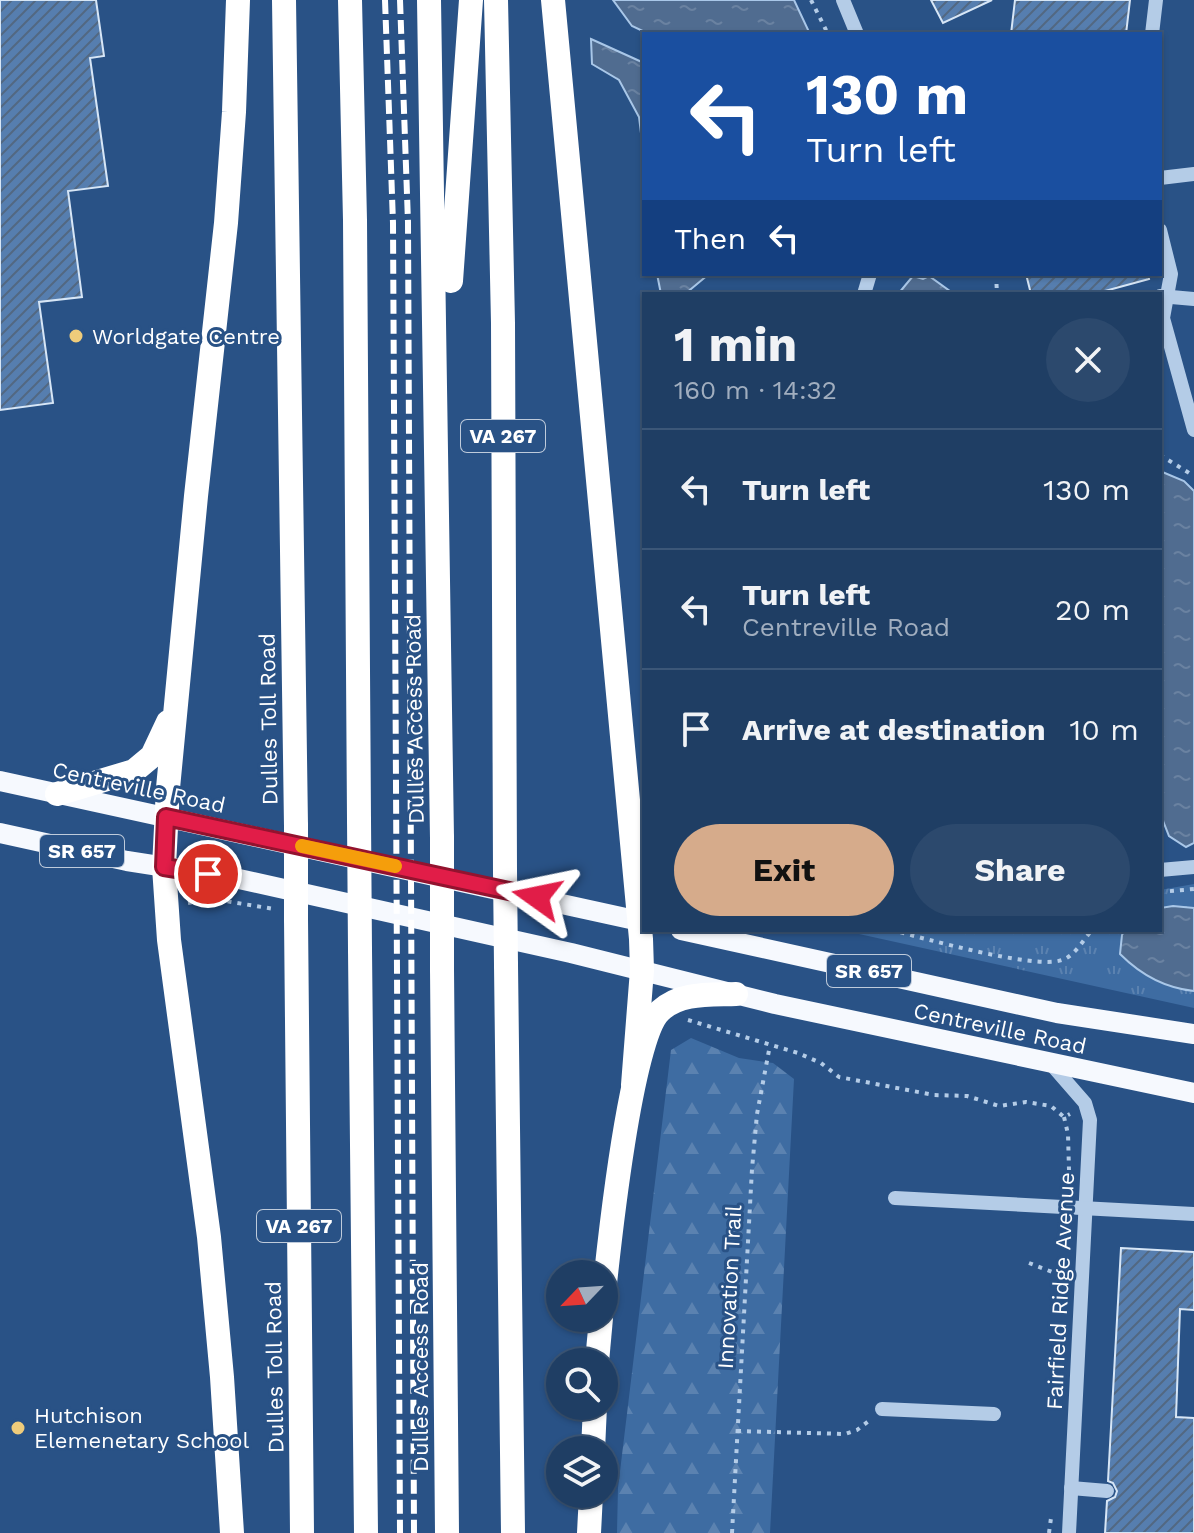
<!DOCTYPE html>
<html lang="en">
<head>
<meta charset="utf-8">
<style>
	body { margin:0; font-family:"Work Sans",sans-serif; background:#2c496d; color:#f1f3f6; height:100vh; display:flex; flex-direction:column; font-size:30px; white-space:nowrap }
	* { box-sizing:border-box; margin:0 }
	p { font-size:26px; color:#a1aebf }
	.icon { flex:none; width:44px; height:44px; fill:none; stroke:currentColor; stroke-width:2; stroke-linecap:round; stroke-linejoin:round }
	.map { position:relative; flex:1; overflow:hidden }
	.details { position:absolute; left:642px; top:292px; width:520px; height:640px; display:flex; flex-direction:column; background:#1f3e64; border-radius:0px; box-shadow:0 2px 6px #0004,0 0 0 2px #3c5778 }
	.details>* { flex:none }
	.guide { position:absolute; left:642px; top:32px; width:520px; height:244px; border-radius:0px; box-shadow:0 2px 6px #0004,0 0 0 2px #3c5778; background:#1a4fa0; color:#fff; overflow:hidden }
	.needle { width:52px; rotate:245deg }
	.buttons { position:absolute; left:546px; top:1260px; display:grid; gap:16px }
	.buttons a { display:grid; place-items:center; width:72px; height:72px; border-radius:50%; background:#1f3e64; box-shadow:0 2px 6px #0004,0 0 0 2px #3c5778; font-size:40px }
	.pin { position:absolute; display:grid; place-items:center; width:68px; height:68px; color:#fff; margin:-34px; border:4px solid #fff; border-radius:50%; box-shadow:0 2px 8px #0007 }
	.me { position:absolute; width:88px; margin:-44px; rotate:282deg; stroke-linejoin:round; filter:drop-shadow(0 0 6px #0008) }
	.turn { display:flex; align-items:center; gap:28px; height:168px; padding:0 32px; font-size:36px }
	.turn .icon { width:104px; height:104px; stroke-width:2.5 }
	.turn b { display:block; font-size:56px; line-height:68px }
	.then { display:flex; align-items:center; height:76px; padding:0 32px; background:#0003; gap:16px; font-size:30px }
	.round { display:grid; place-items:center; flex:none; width:84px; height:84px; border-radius:42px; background:#2c496d }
	.summary { display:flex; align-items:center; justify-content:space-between; height:136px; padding:0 32px }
	h1 { font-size:48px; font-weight:700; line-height:60px }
	.cta { display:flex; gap:16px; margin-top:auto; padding:16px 32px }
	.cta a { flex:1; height:92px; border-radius:48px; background:#d6ab8b; color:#111; font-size:32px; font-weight:700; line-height:92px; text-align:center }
	.cta a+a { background:#2c496d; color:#f1f3f6 }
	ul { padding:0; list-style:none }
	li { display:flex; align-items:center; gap:24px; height:120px; padding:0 32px; border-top:2px solid #3c5778 }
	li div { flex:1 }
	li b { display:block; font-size:30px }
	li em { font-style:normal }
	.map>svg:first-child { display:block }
	.grass { fill:url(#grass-tufts) }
	.forest { fill:url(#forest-firs) }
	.water { fill:url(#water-ripples); stroke:#a9c7e8; stroke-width:2 }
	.building { fill:url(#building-hatch); stroke:#d7e6f6; stroke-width:2 }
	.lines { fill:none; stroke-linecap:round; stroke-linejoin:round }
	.path { stroke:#b4cce7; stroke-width:4; stroke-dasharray:4 6; stroke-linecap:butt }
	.minor { stroke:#b4cce7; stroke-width:14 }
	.major { stroke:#f6f9fe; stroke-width:20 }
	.highway { stroke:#fff; stroke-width:24 }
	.rail { stroke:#fff; stroke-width:6; stroke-dasharray:14 6; stroke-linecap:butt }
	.highway-bridge { stroke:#fff; stroke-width:24 }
	.route-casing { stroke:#92132f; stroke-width:20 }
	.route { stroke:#e11d48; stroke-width:14 }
	.slow { stroke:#f59e0b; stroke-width:14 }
	.poi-dot { fill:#efcc7b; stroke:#295286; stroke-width:3 }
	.labels { text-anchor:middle; stroke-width:6; stroke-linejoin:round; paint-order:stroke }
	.shield { fill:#295286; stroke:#bfcbdb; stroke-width:2 }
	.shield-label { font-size:20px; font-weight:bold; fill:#fff }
	.poi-label { font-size:22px; fill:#fff; stroke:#295286; text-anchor:start }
	.street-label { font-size:22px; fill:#fff; stroke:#295286 }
</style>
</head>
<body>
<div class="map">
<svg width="1194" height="1533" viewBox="0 0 1194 1533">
	<defs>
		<pattern id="grass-tufts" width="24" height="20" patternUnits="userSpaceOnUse" patternTransform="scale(2)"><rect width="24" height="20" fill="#3e6ca2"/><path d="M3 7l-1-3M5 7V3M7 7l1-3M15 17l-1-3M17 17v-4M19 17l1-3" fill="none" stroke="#5b82b0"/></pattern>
		<pattern id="forest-firs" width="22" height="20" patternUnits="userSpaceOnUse" patternTransform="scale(2)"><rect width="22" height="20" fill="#3e6ca2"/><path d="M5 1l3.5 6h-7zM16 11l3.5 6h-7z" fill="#5b82b0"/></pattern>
		<pattern id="water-ripples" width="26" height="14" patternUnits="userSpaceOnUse" patternTransform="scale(2)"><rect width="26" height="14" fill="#506c90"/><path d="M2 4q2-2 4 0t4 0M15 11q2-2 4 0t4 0" fill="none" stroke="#6a82a1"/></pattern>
		<pattern id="building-hatch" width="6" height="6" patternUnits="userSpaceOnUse" patternTransform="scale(2)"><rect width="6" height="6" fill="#567eaf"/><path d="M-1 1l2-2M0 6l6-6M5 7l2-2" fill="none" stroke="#526882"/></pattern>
	</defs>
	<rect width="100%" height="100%" fill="#295286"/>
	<g class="grass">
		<path d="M1194 884V908L1173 906 1160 908V890Z"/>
		<path d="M841 930H1125L1122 935 1167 986 1194 991V1008Z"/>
	</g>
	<path class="forest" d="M691 1038 739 1058 773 1063 794 1079 770 1533H617L618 1488 671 1050Z"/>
	<g class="water">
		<path d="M613 0H794L810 34H649L632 26Z"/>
		<path d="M591 39 644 63V158L639 117 619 80 592 64Z"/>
		<path d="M657 274H709L685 294H661Z"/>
		<path d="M913 276 923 279 929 276 954 294H898Z"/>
		<path d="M1160 471 1184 481 1194 491V843L1186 847 1169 836 1160 813Z"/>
		<path d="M1173 906 1194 908V991C1164 988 1141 975 1120 954L1122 935 1125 930H1160V908Z"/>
	</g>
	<g class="building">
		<path d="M0 0H96L104 56 90 58 108 186 68 191 82 297 39 302 53 403 0 410Z"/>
		<path d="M931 0H992L943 23Z"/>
		<path d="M1015 0H1130L1126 34H1011Z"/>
		<path d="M1026 274H1148L1149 279 1094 294H1031Z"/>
		<path d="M1121 1248 1194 1252V1310L1180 1309 1176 1417 1194 1418V1533H1105L1107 1501 1115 1497 1117 1491 1113 1483 1108 1481Z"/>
	</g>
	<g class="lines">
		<g class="path">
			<path d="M811 0 828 34"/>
			<path d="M996 274 997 294"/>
			<path d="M1160 455 1194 476"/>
			<path d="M1160 892 1194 889"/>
			<path d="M188 903 213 899 274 909"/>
			<path d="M891 930C924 938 1034 970 1062 960 1075 956 1083 940 1092 930"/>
			<path d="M688 1020 798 1053 821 1063 839 1077 934 1095 967 1096 999 1106 1026 1102 1051 1106 1064 1117 1070 1114"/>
			<path d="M1064 1117 1068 1134 1069 1170"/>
			<path d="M1029 1263 1065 1277"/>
			<path d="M737 1431 845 1434 857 1430 870 1420"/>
			<path d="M732 1533 752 1169 757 1114 770 1045"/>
			<path d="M1049 1533 1051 1518"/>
		</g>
		<g class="minor">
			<path d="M843 0 857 34"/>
			<path d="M1152 34 1156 0"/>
			<path d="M1160 178 1194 174"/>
			<path d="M1160 230 1171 274 1163 318 1194 430"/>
			<path d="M864 294 870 274"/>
			<path d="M1160 296 1194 299"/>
			<path d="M1160 870 1194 867"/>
			<path d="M1051 1064 1085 1103 1090 1120 1069 1533"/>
			<path d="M895 1198 1194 1214"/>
			<path d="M882 1409 994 1414"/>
			<path d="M1071 1488 1107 1491"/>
		</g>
		<g class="major">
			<path d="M0 781 644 922"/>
			<path d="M0 833 127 861 230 877 571 953 775 1004 1194 1093"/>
			<path d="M681 930 1057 1013 1194 1034"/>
		</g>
		<g class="highway">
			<path d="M284 0 296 826"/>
			<path d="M350 0 355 220 359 820"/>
			<path d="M429 0 442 838"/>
			<path d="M496 0 503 323 505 871"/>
			<path d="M553 0 641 939 642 970 633 1085"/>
			<path d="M451 281 471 0"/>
			<path d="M57 794 134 771 152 756 168 722"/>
			<path d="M296 919 302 1533"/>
			<path d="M360 950 366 1533"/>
			<path d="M506 965 513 1533"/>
			<path d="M442 969 447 1533"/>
			<path d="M604 1293C609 1245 631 1037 660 1011 680 992 710 995 736 994"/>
			<path d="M597 1362 601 1318"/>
			<path d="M593 1450 595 1406"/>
			<path d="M232 1533 222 1377 209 1237 169 940 164 867 168 788 196 496 226 223 234 112 238 0"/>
			<path d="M589 1533 591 1494"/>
		</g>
		<g class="rail">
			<path d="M385 0 393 223 400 1533"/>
			<path d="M400 0 408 222 414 1533"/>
		</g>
		<g class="highway-bridge">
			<path d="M359 820 360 950"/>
			<path d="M296 826V919"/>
			<path d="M442 838V969"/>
			<path d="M505 871 506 965"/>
		</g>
	</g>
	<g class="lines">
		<g class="route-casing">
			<path id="route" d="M208 874 164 867 166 817 537 897"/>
		</g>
		<use href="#route" class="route"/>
		<path class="slow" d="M302 846 395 866"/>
	</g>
	<g class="poi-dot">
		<circle cx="76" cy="336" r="8"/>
		<circle cx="18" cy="1428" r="8"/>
	</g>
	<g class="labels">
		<g class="shield">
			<rect x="461" y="420" width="84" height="32" rx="6"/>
			<rect x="40" y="835" width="84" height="32" rx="6"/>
			<rect x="827" y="955" width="84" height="32" rx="6"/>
			<rect x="257" y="1210" width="84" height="32" rx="6"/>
		</g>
		<g class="shield-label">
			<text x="503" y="443">VA 267</text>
			<text x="82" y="858">SR 657</text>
			<text x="869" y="978">SR 657</text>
			<text x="299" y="1233">VA 267</text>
		</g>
		<g class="poi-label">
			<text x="92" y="344">Worldgate Centre</text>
			<text x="34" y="1423">Hutchison<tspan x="34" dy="25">Elemenetary School</tspan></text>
		</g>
		<g class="street-label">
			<text transform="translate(268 719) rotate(-91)" y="8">Dulles Toll Road</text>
			<text transform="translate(414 719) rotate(-91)" y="8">Dulles Access Road</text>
			<text transform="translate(139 787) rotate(12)" y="8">Centreville Road</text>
			<text transform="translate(1000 1028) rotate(12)" y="8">Centreville Road</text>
			<text transform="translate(729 1287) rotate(-87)" y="8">Innovation Trail</text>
			<text transform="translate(1060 1291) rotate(-87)" y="8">Fairfield Ridge Avenue</text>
			<text transform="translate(274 1367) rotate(-91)" y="8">Dulles Toll Road</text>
			<text transform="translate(420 1367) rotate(-90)" y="8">Dulles Access Road</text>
		</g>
	</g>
</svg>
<div class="buttons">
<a><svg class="needle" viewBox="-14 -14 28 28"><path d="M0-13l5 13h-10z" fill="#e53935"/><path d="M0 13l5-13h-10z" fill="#a1aebf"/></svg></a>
<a><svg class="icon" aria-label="search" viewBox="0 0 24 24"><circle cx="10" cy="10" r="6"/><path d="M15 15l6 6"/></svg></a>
<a><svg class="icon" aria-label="layers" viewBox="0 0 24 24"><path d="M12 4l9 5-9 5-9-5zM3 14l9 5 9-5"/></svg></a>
</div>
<div class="pin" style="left:208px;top:874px;background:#d93025"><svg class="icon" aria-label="arrive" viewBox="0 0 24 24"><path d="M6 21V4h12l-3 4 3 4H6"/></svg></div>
<svg class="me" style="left:537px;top:897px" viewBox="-20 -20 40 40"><path d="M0-17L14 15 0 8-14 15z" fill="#e11d48" stroke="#fff" stroke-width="4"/></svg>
<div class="guide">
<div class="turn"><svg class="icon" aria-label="left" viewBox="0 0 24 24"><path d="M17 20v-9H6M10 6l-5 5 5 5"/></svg><div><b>130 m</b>Turn left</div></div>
<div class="then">Then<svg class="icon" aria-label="left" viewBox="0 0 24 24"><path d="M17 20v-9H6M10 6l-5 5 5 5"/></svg></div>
</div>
<section class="details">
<div class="summary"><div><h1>1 min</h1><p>160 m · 14:32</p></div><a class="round"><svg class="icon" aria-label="close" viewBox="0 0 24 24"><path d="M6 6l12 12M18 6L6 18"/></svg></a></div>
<ul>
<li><svg class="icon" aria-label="left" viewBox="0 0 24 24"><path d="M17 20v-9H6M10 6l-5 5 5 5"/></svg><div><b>Turn left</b></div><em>130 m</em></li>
<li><svg class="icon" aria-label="left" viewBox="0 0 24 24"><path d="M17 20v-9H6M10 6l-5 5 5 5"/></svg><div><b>Turn left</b><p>Centreville Road</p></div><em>20 m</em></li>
<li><svg class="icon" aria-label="arrive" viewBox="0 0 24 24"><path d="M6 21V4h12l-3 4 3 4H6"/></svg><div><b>Arrive at destination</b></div><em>10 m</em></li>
</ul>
<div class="cta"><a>Exit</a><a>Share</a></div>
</section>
</div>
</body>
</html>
